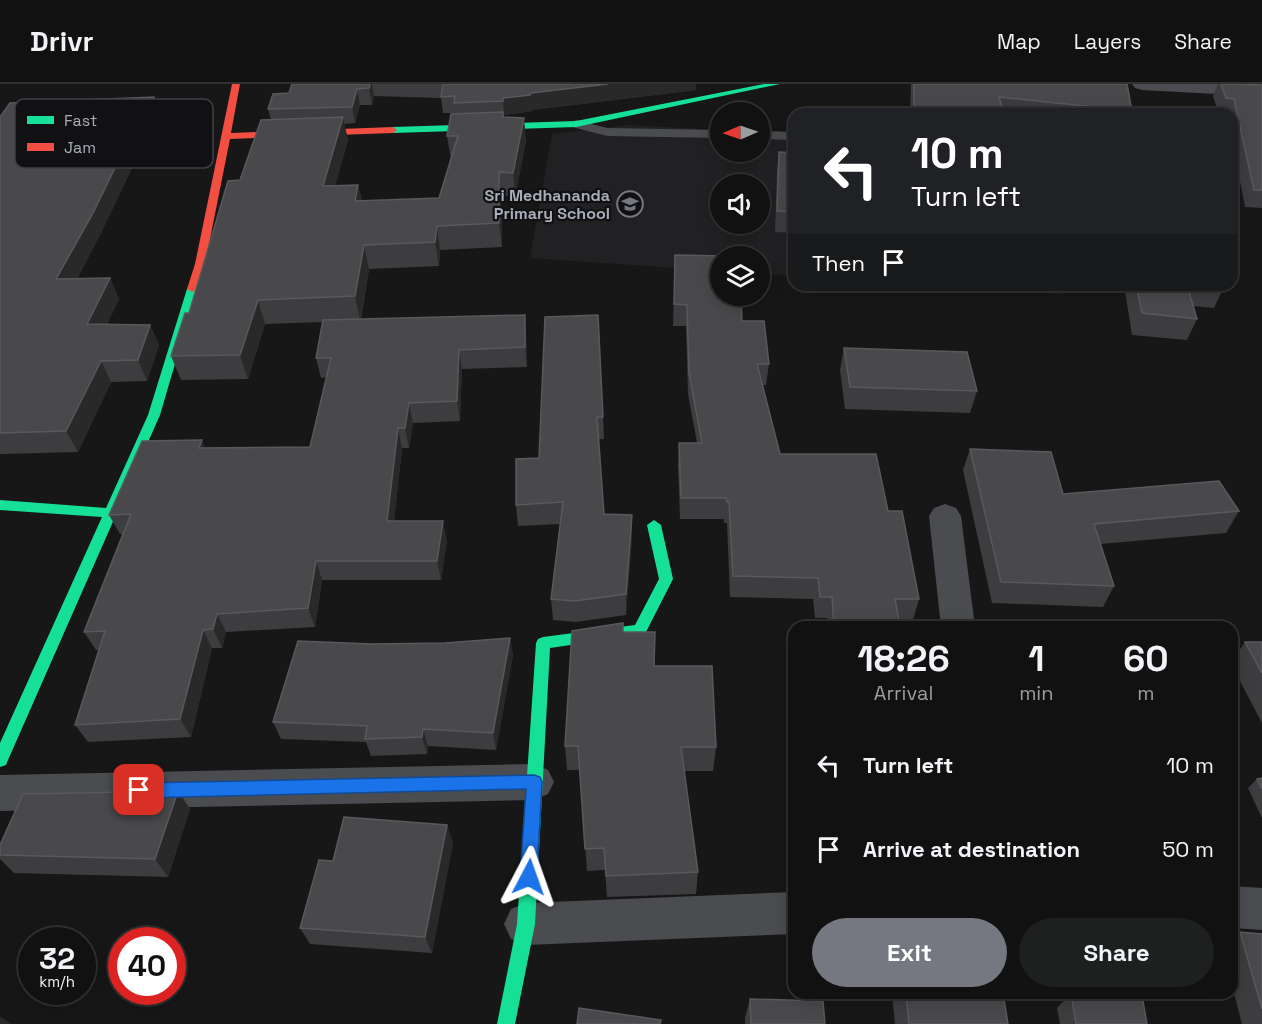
<!DOCTYPE html>
<html lang="en">
<head>
<meta charset="utf-8">
<style>
	body { margin:0; font-family:"Space Grotesk",sans-serif; background:#1e1f1f; color:#f1f3f6; height:100vh; display:flex; flex-direction:column; font-size:22px; white-space:nowrap }
	* { box-sizing:border-box; margin:0 }
	p { font-size:20px; color:#9c9d9f }
	.icon { flex:none; width:33px; height:33px; fill:none; stroke:currentColor; stroke-width:2; stroke-linecap:round; stroke-linejoin:round }
	.map { position:relative; flex:1; overflow:hidden }
	.sheet { position:absolute; left:788px; top:537px; width:450px; height:378px; display:flex; flex-direction:column; background:#111; border-radius:18px; box-shadow:0 3px 15px #0003,0 0 0 2px #303131 }
	.sheet>* { flex:none }
	.guide { position:absolute; left:788px; top:24px; width:450px; height:183px; border-radius:18px; box-shadow:0 3px 15px #0003,0 0 0 2px #303131; background:#202124; color:#fff; overflow:hidden }
	.needle { width:39px; rotate:268deg }
	.buttons { position:absolute; left:710px; top:18px; display:grid; gap:12px }
	.buttons a { display:grid; place-items:center; width:60px; height:60px; border-radius:50%; background:#111; box-shadow:0 3px 15px #0003,0 0 0 2px #303131; font-size:30px }
	.speed { position:absolute; left:18px; top:843px; display:flex; gap:12px; font-size:30px; font-weight:700; text-align:center }
	.speed>* { display:grid; place-content:center; width:78px; height:78px; border-radius:50%; background:#111; box-shadow:0 3px 15px #0003,0 0 0 2px #303131; line-height:1 }
	.speed small { font-size:15px; font-weight:400 }
	.speed .limit { border:9px solid #d22; background:#fff; color:#111 }
	.pin { position:absolute; display:grid; place-items:center; width:51px; height:51px; color:#fff; margin:-26px; border-radius:12px; box-shadow:0 3px 9px #0006 }
	.me { position:absolute; width:66px; margin:-33px; rotate:4deg; stroke-linejoin:round; filter:drop-shadow(0 0 4px #0008) }
	.turn { display:flex; align-items:center; gap:21px; height:126px; padding:0 24px; font-size:27px }
	.turn .icon { width:78px; height:78px; stroke-width:2.5 }
	.turn b { display:block; font-size:42px; line-height:51px }
	.then { display:flex; align-items:center; height:57px; padding:0 24px; background:#0003; gap:12px; font-size:22px }
	.eta { display:flex; justify-content:space-evenly; align-items:center; height:102px; text-align:center }
	.eta b { font-size:36px; font-weight:600; line-height:42px }
	.primary-button { display:flex; gap:12px; margin-top:auto; padding:12px 24px }
	.primary-button a { flex:1; height:69px; border-radius:36px; background:#757880; color:#fff; font-size:24px; font-weight:600; line-height:69px; text-align:center }
	.primary-button a+a { background:#1e1f1f; color:#f1f3f6 }
	ul { padding:0; list-style:none }
	li { display:flex; align-items:center; gap:18px; height:84px; padding:0 24px }
	li div { flex:1 }
	li b { display:block; font-size:22px }
	li em { font-style:normal }
	header { display:flex; align-items:center; gap:36px; box-sizing:border-box; height:84px; padding:0 30px; background:#111; border-bottom:2px solid #303131 }
	header strong { font-size:28px }
	nav { display:flex; gap:33px; margin-inline-start:auto; font-size:21px }
	.map>svg:first-child { display:block }
	.built { fill:#212123; fill-rule:evenodd }
	.lines { fill:none; stroke-linecap:round; stroke-linejoin:round }
	.lane { fill:#4b4c50; fill-rule:evenodd }
	.street { fill:#4b4c50; fill-rule:evenodd }
	.fast { fill:#16e098; fill-rule:evenodd }
	.jam { fill:#f24e42; fill-rule:evenodd }
	.wall { fill:#3d3d3f; fill-rule:evenodd }
	.shaded-wall { fill:#29292a }
	.building { fill:#49494c; stroke:#58595d; stroke-width:1.5 }
	.route { fill:#1a73e8; stroke:#114b97; stroke-width:1.5 }
	.labels { text-anchor:middle; stroke-width:4.5; stroke-linejoin:round; paint-order:stroke }
	.far-poi-label { font-size:16px; font-weight:bold; fill:#a8adb8; stroke:#111113; text-anchor:end }
	.key { fill:#111113; stroke:#3e4045; stroke-width:1.5 }
	.key-label { font-size:16px; fill:#a8adb8 }
</style>
</head>
<body>
<header>
<strong>Drivr</strong>
<nav><a>Map</a><a>Layers</a><a>Share</a></nav>
</header>
<div class="map">
<svg width="1262" height="940" viewBox="0 0 1262 940">
	<rect width="100%" height="100%" fill="#171717"/>
	<g class="built">
		<path d="M627 41 720 46V68H759V49L793 51V192L759 189V172H720V187L530 174 552 50ZM720 100H759V140H720Z"/>
		<path d="M930 201H1061L1063 210Z"/>
	</g>
	<g class="lines">
		<g class="lane">
			<path d="M576 36 607 44 720 46V54L607 52 572 43 570 40Z"/>
			<path d="M759 47 794 48V56L759 55Z"/>
		</g>
		<g class="street">
			<path d="M1132 0H1241L1262 4V16L1235 11 1142 6 1135 4Z"/>
			<path d="M945 420 956 424 961 432 975 543H941L929 432 934 424Z"/>
			<path d="M534 680 548 686 554 698 548 710 534 716 0 727V691Z"/>
			<path d="M1232 802 1262 804V846L1232 844Z"/>
			<path d="M794 808V850L526 861 511 855 504 840 511 825 526 819Z"/>
		</g>
		<g class="fast">
			<path d="M764 0H780L576 43 393 49 389 46 393 43 576 37Z"/>
			<path d="M192 202 197 205 160 331 8 676 6 681 0 683V659L102 433 0 426V416L106 424 148 331 187 205Z"/>
			<path d="M654 436 661 441 673 495 645 550 550 564 535 840 515 940H497L517 840 536 559 538 555 543 553 635 541 659 495 647 441Z"/>
		</g>
		<path class="jam" d="M232 0H240L231 49 393 43 397 46 393 49 230 55 205 180 197 205 192 208 187 205 195 180Z"/>
	</g>
	<g class="wall">
		<path d="M292 0H696V6L532 26V27L504 31V33L526 57 515 112H501L502 163 440 166 439 182 369 185 361 235 526 250 527 283 462 285 460 337 413 339 409 364H402L394 437 447 456 441 496H322L315 543 226 548 222 564H212L191 653 88 658 75 641 99 566H96L84 548 123 450H120L109 431 205 364 310 363 327 293 321 294 316 274 323 238 265 240 248 295 181 296 171 272 189 229 240 96 271 36 268 25 289 9ZM374 12 441 14 443 29H456L447 52 451 75 439 114 362 117 358 101 335 102 348 56 344 40 355 39 360 21H372Z"/>
		<path d="M911 0H1127L1132 27 1130 30H910Z"/>
		<path d="M1218 0H1262V124L1245 123 1232 57V30H1219L1213 12Z"/>
		<path d="M154 13 160 32 140 67 101 149 77 195 110 194 119 215 107 240 150 241 159 261 147 297 111 298 78 368 0 370V33Z"/>
		<path d="M779 68 794 69V149L775 148 777 89Z"/>
		<path d="M1232 145 1237 158 1232 169Z"/>
		<path d="M675 171 742 237 769 280 766 301H763L780 370 888 427 919 515 913 536 898 535 900 543H828L827 534H815L813 515 730 513 727 439H724V435H680L678 381 679 359H697L688 310 686 242H673Z"/>
		<path d="M1124 201H1224V203L1214 224 1193 222 1197 235 1187 256 1132 251Z"/>
		<path d="M545 233 603 333 604 355H598L604 430 632 431V453L626 531 576 538 553 536 551 515 560 440 518 442 516 421 539 374Z"/>
		<path d="M844 264 977 307 970 329 845 325 840 286Z"/>
		<path d="M970 365 1063 410 1239 427 1226 449 1100 460 1114 502 1103 523 992 519 963 386Z"/>
		<path d="M623 548 654 582 716 663 713 687H684L698 788 696 810 607 813 605 786 587 787 580 686H567L565 662Z"/>
		<path d="M510 554 513 571 496 666 428 662 427 670 371 672 366 658 281 655 273 638 372 560 445 559Z"/>
		<path d="M1245 558H1262V639L1232 582V577Z"/>
		<path d="M1262 694V734L1248 704 1257 695Z"/>
		<path d="M190 725 168 793 14 789 0 775V761Z"/>
		<path d="M447 741 453 759 432 869 310 860 300 844 333 777Z"/>
		<path d="M1240 848 1262 850V940H1242L1232 901V855Z"/>
		<path d="M892 909H1003L1008 940H895Z"/>
		<path d="M1071 909 1147 940H1060L1057 924Z"/>
		<path d="M750 915 825 940H745V934Z"/>
	</g>
	<g class="shaded-wall">
		<path d="M370 0H372L374 12 372 21 369 4Z"/>
		<path d="M608 0H696V6L532 26V27L504 31V34L503 14 531 9Z"/>
		<path d="M357 5 360 21 355 39 352 23Z"/>
		<path d="M154 13 160 32 140 67 101 149 66 215 56 195 133 47Z"/>
		<path d="M343 33 348 56 328 126 323 102Z"/>
		<path d="M524 34 526 57 515 112 513 89Z"/>
		<path d="M499 88 501 112 502 163 499 139Z"/>
		<path d="M358 101 363 124 355 117Z"/>
		<path d="M437 142 440 166 439 182 435 158Z"/>
		<path d="M364 161 369 185 360 236 355 212Z"/>
		<path d="M110 194 119 215 97 261 87 240Z"/>
		<path d="M258 216 265 240 248 295 240 271Z"/>
		<path d="M525 231 526 250 527 283 525 263Z"/>
		<path d="M150 241 159 261 147 297 138 276Z"/>
		<path d="M459 266 462 285 460 337 457 317Z"/>
		<path d="M101 277 111 298 78 368 66 347Z"/>
		<path d="M409 319 413 339 409 364 405 344Z"/>
		<path d="M398 344 402 364 392 456 387 437Z"/>
		<path d="M202 356 210 376 199 364Z"/>
		<path d="M632 431V453L626 531V510Z"/>
		<path d="M443 437 447 456 441 496 437 477Z"/>
		<path d="M316 477 322 496 315 543 308 524Z"/>
		<path d="M217 530 226 548 222 564 213 545Z"/>
		<path d="M203 546 212 564 191 653 180 635Z"/>
		<path d="M510 554 513 571 496 666 493 649Z"/>
		<path d="M423 645 428 662 427 670 422 653Z"/>
		<path d="M178 707 190 725 168 793 155 775Z"/>
		<path d="M447 741 453 759 432 869 425 853Z"/>
		<path d="M0 932 11 940H0Z"/>
	</g>
	<g class="building">
		<path d="M292 0H370L369 4 357 5 352 23 268 25 273 10 289 9Z"/>
		<path d="M443 0H608L531 9 530 11 503 14V17L454 19 455 12 441 13Z"/>
		<path d="M914 0H1127L1132 27 999 13 1004 30H919L917 23 914 22Z"/>
		<path d="M1221 0 1262 1V106H1254L1234 15 1226 14Z"/>
		<path d="M154 13 133 47 93 129 56 195 110 194 87 240 150 241 138 276 101 277 66 347 0 349V33L10 19Z"/>
		<path d="M503 28V33L524 34 513 89 499 88V139L437 142 435 158 364 161 355 212 258 216 240 271 171 272 185 229H189L228 97 240 96 261 36 343 33 323 102 358 101 355 117 439 114 458 52H447L451 30Z"/>
		<path d="M779 68 794 69V128L777 127Z"/>
		<path d="M1232 145 1237 158H1232Z"/>
		<path d="M675 171 727 172H720V212H741L742 237H764L769 280H757L780 370H876L888 427H902L919 515H895L900 543H834L832 513H820L818 494 733 492 729 418H727L726 414H681L679 359H702L689 289 687 221 674 220Z"/>
		<path d="M1136 201H1187L1197 235 1142 229Z"/>
		<path d="M1210 201H1224V203Z"/>
		<path d="M525 231V263L459 266 457 317 409 319 405 344H398L387 437H443L437 477H316L308 524 217 530 213 545 203 546 180 635 75 641 105 547 84 548 131 430 109 431 142 357 202 356 199 364 310 363 331 274H316L323 236Z"/>
		<path d="M598 231 603 333H597L604 430 632 431 626 510 575 517 551 515 563 418 516 421V375L539 374 545 233Z"/>
		<path d="M844 264 967 268 977 307 850 303Z"/>
		<path d="M970 365 1051 368 1063 410 1219 397 1239 427 1094 440 1114 502 1001 498Z"/>
		<path d="M623 539V548H655L654 582H712L716 663H681L698 788 606 792 604 764 585 765 578 662H565L572 547Z"/>
		<path d="M510 554 493 649 423 645 422 653 365 655 367 642 273 638 298 557 372 560 445 559Z"/>
		<path d="M1245 558H1262V589Z"/>
		<path d="M1262 694V705L1257 695Z"/>
		<path d="M178 707 155 775 0 771V761L23 710Z"/>
		<path d="M344 733 447 741 425 853 300 844 319 776 333 777Z"/>
		<path d="M1240 848 1262 850V925Z"/>
		<path d="M906 909H1003L1008 940H909Z"/>
		<path d="M1071 909 1143 917 1147 940H1076Z"/>
		<path d="M750 915 823 917 825 940H751Z"/>
		<path d="M579 924 661 936 660 940H577Z"/>
	</g>
	<path class="route" d="M534 691 540 693 542 698 537 793 535 799 529 801 522 799 520 793 526 705 139 714 134 712 131 706 134 701 139 699Z"/>
	<defs>
		<g id="school-ring" transform="scale(1.35)"><circle r="9.5" fill="#111113" stroke="#757880" stroke-width="1.5"/><path d="M0-5L7-2L0 1L-7-2ZM-4 1L0 2.5L4 1V4Q0 6-4 4Z" fill="#757880"/></g>
	</defs>
	<g fill-rule="evenodd">
		<use href="#school-ring" x="630" y="120"/>
	</g>
	<g class="labels">
		<g class="far-poi-label">
			<text x="610" y="117">Sri Medhananda<tspan x="610" dy="18">Primary School</tspan></text>
		</g>
	</g>
	<rect x="15" y="15" width="198" height="69" rx="9" class="key"/>
	<rect x="27" y="32" width="27" height="8" fill="#16e098"/>
	<rect x="27" y="59" width="27" height="8" fill="#f24e42"/>
	<g class="key-label">
		<text x="64" y="42">Fast</text>
		<text x="64" y="69">Jam</text>
	</g>
</svg>
<div class="buttons">
<a><svg class="needle" viewBox="-14 -14 28 28"><path d="M0-13l5 13h-10z" fill="#e53935"/><path d="M0 13l5-13h-10z" fill="#9c9d9f"/></svg></a>
<a><svg class="icon" aria-label="sound" viewBox="0 0 24 24"><path d="M4 9h4l5-4v14l-5-4H4zM17 9q2 3 0 6"/></svg></a>
<a><svg class="icon" aria-label="layers" viewBox="0 0 24 24"><path d="M12 4l9 5-9 5-9-5zM3 14l9 5 9-5"/></svg></a>
</div>
<div class="speed"><div>32<small>km/h</small></div><div class="limit">40</div></div>
<div class="pin" style="left:139px;top:706px;background:#d93025"><svg class="icon" aria-label="arrive" viewBox="0 0 24 24"><path d="M6 21V4h12l-3 4 3 4H6"/></svg></div>
<svg class="me" style="left:529px;top:793px" viewBox="-20 -20 40 40"><path d="M0-17L14 15 0 8-14 15z" fill="#1a73e8" stroke="#fff" stroke-width="4"/></svg>
<div class="guide">
<div class="turn"><svg class="icon" aria-label="left" viewBox="0 0 24 24"><path d="M17 20v-9H6M10 6l-5 5 5 5"/></svg><div><b>10 m</b>Turn left</div></div>
<div class="then">Then<svg class="icon" aria-label="arrive" viewBox="0 0 24 24"><path d="M6 21V4h12l-3 4 3 4H6"/></svg></div>
</div>
<section class="sheet">
<div class="eta">
<div><b>18:26</b><p>Arrival</p></div>
<div><b>1</b><p>min</p></div>
<div><b>60</b><p>m</p></div>
</div>
<ul>
<li><svg class="icon" aria-label="left" viewBox="0 0 24 24"><path d="M17 20v-9H6M10 6l-5 5 5 5"/></svg><div><b>Turn left</b></div><em>10 m</em></li>
<li><svg class="icon" aria-label="arrive" viewBox="0 0 24 24"><path d="M6 21V4h12l-3 4 3 4H6"/></svg><div><b>Arrive at destination</b></div><em>50 m</em></li>
</ul>
<div class="primary-button"><a>Exit</a><a>Share</a></div>
</section>
</div>
</body>
</html>
